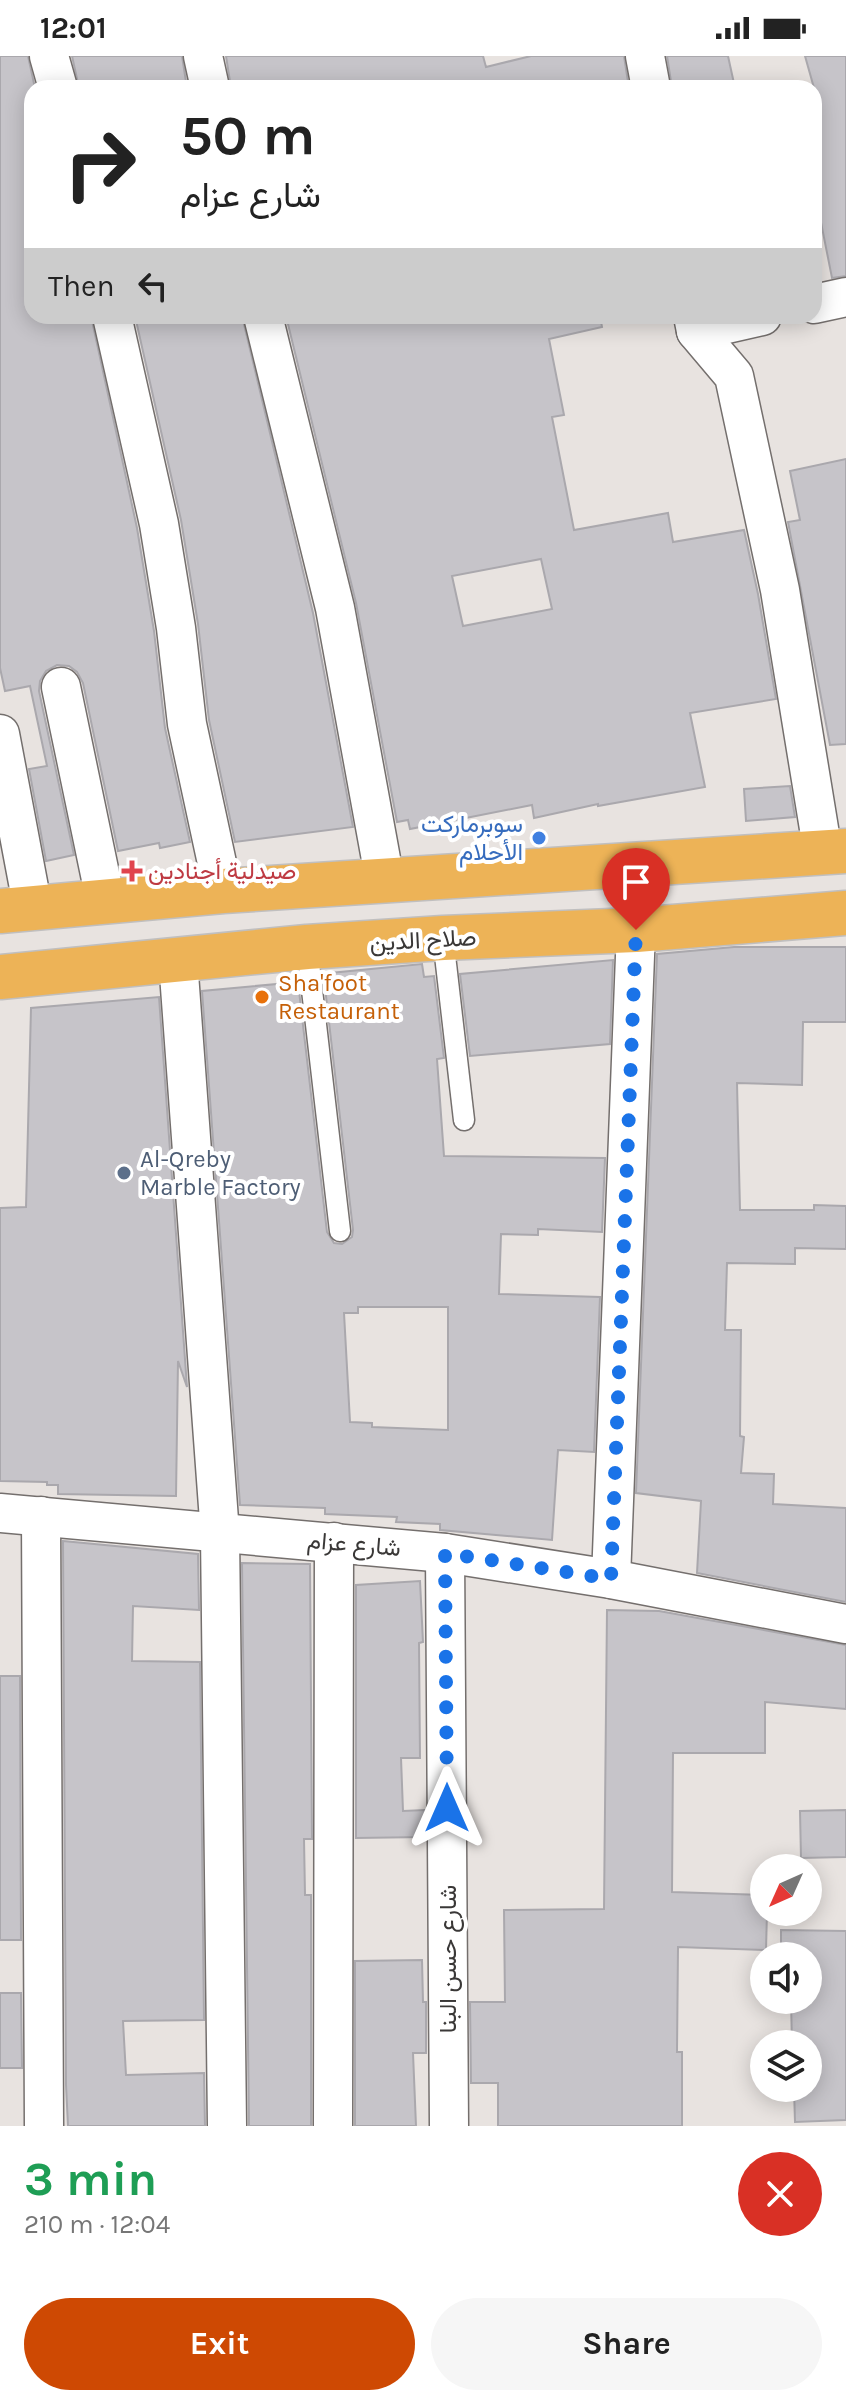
<!DOCTYPE html>
<html lang="en">
<head>
<meta charset="utf-8">
<style>
	body { margin:0; font-family:Karla,Vazirmatn,sans-serif; background:#f6f6f6; color:#222; height:100vh; display:flex; flex-direction:column; font-size:30px; white-space:nowrap }
	* { box-sizing:border-box; margin:0 }
	p { font-size:26px; color:#767676 }
	.icon { flex:none; width:44px; height:44px; fill:none; stroke:currentColor; stroke-width:2; stroke-linecap:round; stroke-linejoin:round }
	.map { position:relative; height:2070px; overflow:hidden }
	.sheet { display:flex; flex-direction:column; background:#fff; flex:1 }
	.sheet>* { flex:none }
	.hud { position:absolute; left:24px; top:24px; width:798px; height:244px; border-radius:24px; box-shadow:0 4px 20px #0003; background:#fff; color:#222; overflow:hidden }
	.needle { width:52px; rotate:225deg }
	.fabs { position:absolute; left:750px; top:1798px; display:grid; gap:16px }
	.fabs a { display:grid; place-items:center; width:72px; height:72px; border-radius:50%; background:#fff; box-shadow:0 4px 20px #0003; font-size:40px }
	.pin { position:absolute; display:grid; place-items:center; width:68px; height:68px; color:#fff; margin:-82px -34px; border-radius:50% 50% 50% 0; rotate:-45deg; box-shadow:0 0 8px #0007 }
	.pin .icon { rotate:45deg }
	.me { position:absolute; width:88px; margin:-44px; rotate:0deg; stroke-linejoin:round; filter:drop-shadow(0 0 6px #0008) }
	.turn { display:flex; align-items:center; gap:28px; height:168px; padding:0 24px; font-size:36px }
	.turn .icon { width:104px; height:104px; stroke-width:2.5 }
	.turn b { display:block; font-size:56px; line-height:68px }
	.then { display:flex; align-items:center; height:76px; padding:0 24px; background:#0003; gap:16px; font-size:30px }
	.round { display:grid; place-items:center; flex:none; width:84px; height:84px; border-radius:42px; background:#f6f6f6 }
	.headline { display:flex; align-items:center; justify-content:space-between; height:136px; padding:0 24px }
	h1 { font-size:48px; font-weight:700; line-height:60px; color:#1e9e55 }
	.action { display:flex; gap:16px; margin-top:auto; padding:16px 24px }
	.action a { flex:1; height:92px; border-radius:48px; background:#ce4903; color:#fff; font-size:32px; font-weight:700; line-height:92px; text-align:center }
	.action a+a { background:#f6f6f6; color:#222 }
	.status { display:flex; justify-content:space-between; align-items:center; height:56px; padding:0 40px; background:#fff; direction:ltr }
	.status svg { height:22px; fill:currentColor }
	.map>svg:first-child { display:block }
	.building { fill:#c6c4c9; stroke:#aaa8ad; stroke-width:2; fill-rule:evenodd }
	.lines { fill:none; stroke-linecap:round; stroke-linejoin:round }
	.lane-casing { stroke:#746f6d; stroke-width:23 }
	.street-casing { stroke:#746f6d; stroke-width:41 }
	.highway-casing { stroke:#c0bfbf; stroke-width:47 }
	.lane { stroke:#fff; stroke-width:20 }
	.street { stroke:#fff; stroke-width:38 }
	.highway { stroke:#edb357; stroke-width:44 }
	.route { stroke:#1a73e8; stroke-width:14; stroke-dasharray:0 25.2 }
	.shop-dot { fill:#3f7fe0; stroke:#fff; stroke-width:3 }
	.health-dot { fill:#e0444e; stroke:#fff; stroke-width:3 }
	.food-dot { fill:#e8710a; stroke:#fff; stroke-width:3 }
	.service-dot { fill:#5c6f8a; stroke:#fff; stroke-width:3 }
	.labels { text-anchor:middle; stroke-width:8; stroke-linejoin:round; paint-order:stroke }
	.shop-label { font-size:24px; fill:#366cbe; stroke:#fff; text-anchor:end }
	.health-label { font-size:24px; fill:#be3a42; stroke:#fff; text-anchor:start }
	.street-label { font-size:24px; fill:#3a3837; stroke:#fff }
	.food-label { font-size:24px; fill:#c56008; stroke:#fff; text-anchor:start }
	.service-label { font-size:24px; fill:#4e5e75; stroke:#fff; text-anchor:start }
</style>
</head>
<body>
<div class="status"><b>12:01</b><svg viewBox="0 0 49 12"><path d="M0 12V9h3v3zM5 12V6h3v6zM10 12V3h3v9zM15 12V0h3v12zM26 1h20v11H26zM47 4h2v5h-2z"/></svg></div>
<div class="map">
<svg width="846" height="2070" viewBox="0 0 846 2070">
	<rect width="100%" height="100%" fill="#e8e3e0"/>
	<g class="building">
		<path d="M0 0H28L35 32H32V260H91L137 472 154 575 165 672 190 786 160 792 159 787 118 795 83 627 77 616 69 610 57 609 46 615 40 625 39 635 74 799 46 805 29 713 47 710 30 630 5 635 0 612Z"/>
		<path d="M72 0H182L187 32H79Z"/>
		<path d="M226 0H483L486 11 531 0H624L629 32H231Z"/>
		<path d="M667 0H728L735 32H672Z"/>
		<path d="M805 0H846V220L832 222 814 131V32Z"/>
		<path d="M135 260H242L313 557 353 771 235 786 209 664 198 568 181 464Z"/>
		<path d="M286 260H600L602 271 549 283 564 359 552 361 574 474 668 457 673 486 744 474 758 538 776 643 690 657 705 731 598 750V748L534 762 532 749 410 773 408 764 397 766 356 547ZM541 503 552 553 463 570 452 520Z"/>
		<path d="M846 403V688L830 689 788 466 800 464 790 415Z"/>
		<path d="M790 730 795 761 746 765 744 733Z"/>
		<path d="M734 891H846V966H803L802 1029 737 1027 740 1154H814V1149L846 1150V1193L795 1192V1208L727 1207 725 1274H741L740 1380 744 1381 741 1417 774 1418 773 1448 846 1452V1546L697 1517 701 1445 636 1437 657 898Z"/>
		<path d="M613 904 610 988 470 1000 460 918Z"/>
		<path d="M422 908 424 921 434 920 444 1002 437 1003 444 1100 605 1102 602 1176 538 1173V1179L501 1178 499 1238 600 1241 594 1396 558 1394 552 1484 440 1474V1468L396 1466 397 1461 325 1458V1452L240 1449 202 935 298 926 327 1176 334 1187 342 1188 352 1181 353 1174 324 923H330V917ZM358 1251H448V1374L372 1371V1367L350 1366 344 1257H358Z"/>
		<path d="M159 941 187 1331 178 1305 176 1440 58 1438V1429H47V1426L0 1425V1152L26 1151 31 952Z"/>
		<path d="M63 1485 198 1498 199 1554 133 1550 132 1605 200 1606 204 1964 123 1965 126 2019 204 2017 205 2070H68L66 2029Z"/>
		<path d="M242 1507 310 1508 312 1783H304L305 1839H311V2070H249Z"/>
		<path d="M420 1525 423 1586 419 1587 420 1702H401L403 1755 425 1754V1781L356 1782V1529Z"/>
		<path d="M607 1554 659 1555 846 1589V1653L765 1646V1697H673L672 1836 764 1839V1856H767L766 1894 678 1891 677 1996H682V2070H498V2027H471L470 1946H505L504 1854 604 1853Z"/>
		<path d="M0 1620H20L21 1884H0Z"/>
		<path d="M846 1754V1801L801 1802 800 1755Z"/>
		<path d="M781 1874 846 1875V2064L795 2066 794 2032H808V1988H792L791 1944H808V1900H781Z"/>
		<path d="M422 1904 423 1946H426V1997H413L416 2070H355V1905Z"/>
		<path d="M0 1937H21L22 2012H0Z"/>
	</g>
	<g class="lines">
		<g class="lane-casing">
			<g id="lane">
				<path d="M443 882 464 1064"/>
				<path d="M307 891 340 1175"/>
			</g>
		</g>
		<g class="street-casing">
			<g id="street">
				<path d="M49 0 58 32"/>
				<path d="M203 0 210 32"/>
				<path d="M645 0 651 32"/>
				<path d="M814 248 846 241"/>
				<path d="M112 260 159 468 176 572 187 668 223 835"/>
				<path d="M263 260 335 552 385 825"/>
				<path d="M693 260 696 275 734 320 780 534 823 797"/>
				<path d="M696 275 762 260"/>
				<path d="M61 631 106 847"/>
				<path d="M0 678 33 853"/>
				<path d="M178 904 220 1478 227 2070"/>
				<path d="M0 1457 445 1497 611 1523 846 1568"/>
				<path d="M41 1460 44 2070"/>
				<path d="M445 1497 449 2070"/>
				<path d="M611 1523 636 874"/>
				<path d="M333 2070 334 1486"/>
			</g>
		</g>
		<g class="highway-casing">
			<g id="highway">
				<path d="M0 855 223 835 846 795"/>
				<path d="M0 921 307 891 443 882 636 874 846 857"/>
			</g>
		</g>
		<use href="#lane" class="lane"/>
		<use href="#street" class="street"/>
		<use href="#highway" class="highway"/>
	</g>
	<g class="lines">
		<path class="route" d="M447 1752 445 1497 611 1523 636 874"/>
	</g>
	<circle class="shop-dot" cx="539" cy="782" r="8"/>
	<path class="health-dot" d="M128 803h8v8h8v8h-8v8h-8v-8h-8v-8h8z"/>
	<circle class="food-dot" cx="262" cy="941" r="8"/>
	<circle class="service-dot" cx="124" cy="1117" r="8"/>
	<g class="labels">
		<g class="shop-label">
			<text x="523" y="776">سوبرماركت<tspan x="523" dy="28">الأحلام</tspan></text>
		</g>
		<g class="health-label">
			<text x="148" y="823">صيدلية أجنادين</text>
		</g>
		<g class="street-label">
			<text transform="translate(423 884) rotate(-3)" y="8">صلاح الدين</text>
			<text transform="translate(354 1488) rotate(5)" y="8">شارع عزام</text>
			<text transform="translate(448 1903) rotate(-90)" y="8">شارع حسن البنا</text>
		</g>
		<g class="food-label">
			<text x="278" y="935">Sha'foot<tspan x="278" dy="28">Restaurant</tspan></text>
		</g>
		<g class="service-label">
			<text x="140" y="1111">Al-Qreby<tspan x="140" dy="28">Marble Factory</tspan></text>
		</g>
	</g>
</svg>
<div class="fabs">
<a><svg class="needle" viewBox="-14 -14 28 28"><path d="M0-13l5 13h-10z" fill="#e53935"/><path d="M0 13l5-13h-10z" fill="#767676"/></svg></a>
<a><svg class="icon" aria-label="sound" viewBox="0 0 24 24"><path d="M4 9h4l5-4v14l-5-4H4zM17 9q2 3 0 6"/></svg></a>
<a><svg class="icon" aria-label="layers" viewBox="0 0 24 24"><path d="M12 4l9 5-9 5-9-5zM3 14l9 5 9-5"/></svg></a>
</div>
<div class="pin" style="left:636px;top:874px;background:#d93025"><svg class="icon" aria-label="arrive" viewBox="0 0 24 24"><path d="M6 21V4h12l-3 4 3 4H6"/></svg></div>
<svg class="me" style="left:447px;top:1752px" viewBox="-20 -20 40 40"><path d="M0-17L14 15 0 8-14 15z" fill="#1a73e8" stroke="#fff" stroke-width="4"/></svg>
<div class="hud">
<div class="turn"><svg class="icon" aria-label="right" viewBox="0 0 24 24"><path d="M7 20v-9h11M14 6l5 5-5 5"/></svg><div><b>50 m</b>شارع عزام</div></div>
<div class="then">Then<svg class="icon" aria-label="left" viewBox="0 0 24 24"><path d="M17 20v-9H6M10 6l-5 5 5 5"/></svg></div>
</div>
</div>
<section class="sheet">
<div class="headline"><div><h1>3 min</h1><p>210 m · 12:04</p></div><a class="round" style="background:#d93025;color:#fff"><svg class="icon" aria-label="close" viewBox="0 0 24 24"><path d="M6 6l12 12M18 6L6 18"/></svg></a></div>
<div class="action"><a>Exit</a><a>Share</a></div>
</section>
</body>
</html>
